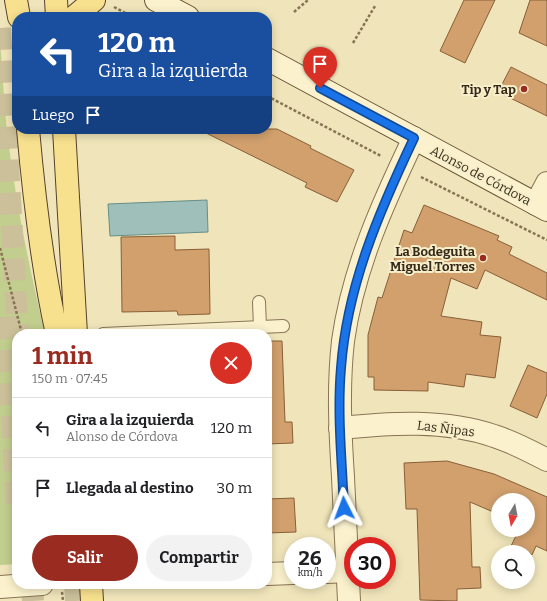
<!DOCTYPE html>
<html lang="es">
<head>
<meta charset="utf-8">
<style>
	body { margin:0; font-family:Bitter,serif; background:#f2f2f2; color:#202124; height:100vh; display:flex; flex-direction:column; font-size:15px; white-space:nowrap }
	* { box-sizing:border-box; margin:0 }
	p { font-size:13px; color:#757577 }
	.icon { flex:none; width:22px; height:22px; fill:none; stroke:currentColor; stroke-width:2; stroke-linecap:round; stroke-linejoin:round }
	.map { position:relative; flex:1; overflow:hidden }
	.drawer { position:absolute; left:12px; top:329px; width:260px; height:260px; display:flex; flex-direction:column; background:#fff; border-radius:16px; box-shadow:0 2px 10px #0003 }
	.drawer>* { flex:none }
	.hud { position:absolute; left:12px; top:12px; width:260px; height:122px; border-radius:16px; box-shadow:0 2px 10px #0003; background:#1a4fa0; color:#fff; overflow:hidden }
	.needle { width:26px; rotate:190deg }
	.controls { position:absolute; left:491px; top:493px; display:grid; gap:8px }
	.controls a { display:grid; place-items:center; width:44px; height:44px; border-radius:50%; background:#fff; box-shadow:0 2px 10px #0003; font-size:20px }
	.speed { position:absolute; left:284px; top:537px; display:flex; gap:8px; font-size:20px; font-weight:700; text-align:center }
	.speed>* { display:grid; place-content:center; width:52px; height:52px; border-radius:50%; background:#fff; box-shadow:0 2px 10px #0003; line-height:1 }
	.speed small { font-size:10px; font-weight:400 }
	.speed .limit { border:6px solid #d22; background:#fff; color:#111 }
	.pin { position:absolute; display:grid; place-items:center; width:34px; height:34px; color:#fff; margin:-41px -17px; border-radius:50% 50% 50% 0; rotate:-45deg; box-shadow:0 0 4px #0007 }
	.pin .icon { rotate:45deg }
	.me { position:absolute; width:44px; margin:-22px; rotate:357deg; stroke-linejoin:round; filter:drop-shadow(0 0 3px #0008) }
	.turn { display:flex; align-items:center; gap:14px; height:84px; padding:0 20px; font-size:18px }
	.turn .icon { width:52px; height:52px; stroke-width:2.5 }
	.turn b { display:block; font-size:28px; line-height:34px }
	.then { display:flex; align-items:center; height:38px; padding:0 20px; background:#0003; gap:8px; font-size:15px }
	.round { display:grid; place-items:center; flex:none; width:42px; height:42px; border-radius:21px; background:#f2f2f2 }
	.overview { display:flex; align-items:center; justify-content:space-between; height:68px; padding:0 20px }
	h1 { font-size:24px; font-weight:700; line-height:30px; color:#9a2b20 }
	.action { display:flex; gap:8px; margin-top:auto; padding:8px 20px }
	.action a { flex:1; height:46px; border-radius:24px; background:#9a2b20; color:#fff; font-size:16px; font-weight:700; line-height:46px; text-align:center }
	.action a+a { background:#f2f2f2; color:#202124 }
	ul { padding:0; list-style:none }
	li { display:flex; align-items:center; gap:12px; height:60px; padding:0 20px; border-top:1px solid #e0e0e0 }
	li div { flex:1 }
	li b { display:block; font-size:15px }
	li em { font-style:normal }
	.map>svg:first-child { display:block }
	.green { fill:#c1ce8e }
	.water { fill:#9fc0ba; stroke:#668e88 }
	.building { fill:#d1a06d; stroke:#885f38 }
	.lines { fill:none; stroke-linecap:round; stroke-linejoin:round }
	.motorway-tunnel { stroke:#cbc09a; stroke-width:22; stroke-dasharray:22 11; stroke-linecap:butt }
	.service-casing { stroke:#887454; stroke-width:14 }
	.minor-casing { stroke:#887454; stroke-width:24 }
	.tertiary-casing { stroke:#887454; stroke-width:24 }
	.secondary-casing { stroke:#695537; stroke-width:24 }
	.primary-casing { stroke:#554129; stroke-width:24 }
	.path { stroke:#887454; stroke-width:2.5; stroke-dasharray:3 2; stroke-linecap:butt }
	.service { stroke:#fbf2cd; stroke-width:12 }
	.minor { stroke:#fbf2cd; stroke-width:22 }
	.tertiary { stroke:#fbf2cd; stroke-width:22 }
	.secondary { stroke:#fbf2cd; stroke-width:22 }
	.primary { stroke:#f8e18e; stroke-width:22 }
	.route-casing { stroke:#114b97; stroke-width:10 }
	.route { stroke:#1a73e8; stroke-width:7 }
	.poi-dot { fill:#9a2b20; stroke:#f7efca; stroke-width:1.5 }
	.labels { text-anchor:middle; stroke-width:4; stroke-linejoin:round; paint-order:stroke }
	.poi-label { font-size:13px; font-weight:bold; fill:#362a1a; stroke:#f7efca; text-anchor:end }
	.street-label { font-size:13px; fill:#362a1a; stroke:#f7efca }
</style>
</head>
<body>
<div class="map">
<svg width="547" height="601" viewBox="0 0 547 601">
	<rect width="100%" height="100%" fill="#f0e5ba"/>
	<path class="green" d="M0 42C3 74 4 107 8 139 16 205 30 270 45 334H17V564L0 565Z"/>
	<path class="water" d="M207 200 208 232 110 236 108 204Z"/>
	<g class="building">
		<path d="M464 0H495L465 63 440 51Z"/>
		<path d="M530 0H547V46L519 33Z"/>
		<path d="M511 67 547 85V116L498 92Z"/>
		<path d="M198 129H277L311 146 310 148 354 170 337 202 305 187 307 183Z"/>
		<path d="M424 205 499 236 497 240 512 247 509 254 547 273V300L485 270 477 289 451 278 441 316 482 322 480 335 501 337 495 378 466 374 464 387 428 382V391L374 390V377H368V335L378 297 382 298 404 230 412 233Z"/>
		<path d="M175 236V250L209 249 210 314 178 315 177 311 122 312 121 237Z"/>
		<path d="M267 341H282L285 422H292L293 443 267 444Z"/>
		<path d="M528 365 547 373V394L537 418 510 406Z"/>
		<path d="M447 461 494 474 547 497V551L536 546 532 555 528 552 511 546 519 530H528V500H498V514L470 502 472 567H480L481 588 457 589V601L420 600 417 509H406L404 463Z"/>
		<path d="M294 498 296 532 267 533V499Z"/>
	</g>
	<g class="lines">
		<g class="motorway-tunnel">
			<path d="M0 28 18 334"/>
			<path d="M6 317 17 505"/>
			<path d="M32 584 33 601"/>
			<path d="M75 584 76 601"/>
		</g>
		<g class="service-casing">
			<g id="service">
				<path d="M259 302 260 327"/>
				<path d="M103 334 283 326"/>
			</g>
		</g>
		<g class="minor-casing">
			<g id="minor">
				<path d="M536 204 547 183"/>
				<path d="M340 428C390 423 445 419 494 436 513 442 530 451 547 460"/>
				<path d="M327 572 348 571"/>
				<path d="M267 574 293 573"/>
				<path d="M349 601C347 560 345 518 343 477 340 431 338 386 343 341 353 269 383 203 414 138"/>
			</g>
		</g>
		<g class="tertiary-casing">
			<path id="tertiary" d="M0 587 42 584"/>
		</g>
		<g class="secondary-casing">
			<g id="secondary">
				<path d="M156 0 188 17"/>
				<path d="M267 59 547 210"/>
			</g>
		</g>
		<g class="primary-casing">
			<g id="primary">
				<path d="M16 0 19 17"/>
				<path d="M56 0 57 17"/>
				<path d="M74 17 94 0"/>
				<path d="M28 129C34 198 42 266 57 334"/>
				<path d="M64 129 76 334"/>
				<path d="M91 584 92 601"/>
			</g>
		</g>
		<g class="path">
			<path d="M114 7 133 17"/>
			<path d="M294 12 308 0"/>
			<path d="M353 43 375 6"/>
			<path d="M267 96 381 156"/>
			<path d="M421 177 547 240"/>
			<path d="M0 248 22 334"/>
			<path d="M62 592 63 601"/>
		</g>
		<use href="#service" class="service"/>
		<use href="#minor" class="minor"/>
		<use href="#tertiary" class="tertiary"/>
		<use href="#secondary" class="secondary"/>
		<use href="#primary" class="primary"/>
	</g>
	<g class="lines">
		<g class="route-casing">
			<path id="route" d="M320 88 414 138C379 212 347 286 341 368 337 414 342 461 344 508"/>
		</g>
		<use href="#route" class="route"/>
	</g>
	<g class="poi-dot">
		<circle cx="524" cy="89" r="4"/>
		<circle cx="483" cy="258" r="4"/>
	</g>
	<g class="labels">
		<g class="poi-label">
			<text x="516" y="94">Tip y Tap</text>
			<text x="475" y="256">La Bodeguita<tspan x="475" dy="15">Miguel Torres</tspan></text>
		</g>
		<g class="street-label">
			<text transform="translate(481 175) rotate(28)" y="5">Alonso de Córdova</text>
			<text transform="translate(446 428) rotate(7)" y="5">Las Ñipas</text>
		</g>
	</g>
</svg>
<div class="controls">
<a><svg class="needle" viewBox="-14 -14 28 28"><path d="M0-13l5 13h-10z" fill="#e53935"/><path d="M0 13l5-13h-10z" fill="#757577"/></svg></a>
<a><svg class="icon" aria-label="search" viewBox="0 0 24 24"><circle cx="10" cy="10" r="6"/><path d="M15 15l6 6"/></svg></a>
</div>
<div class="speed"><div>26<small>km/h</small></div><div class="limit">30</div></div>
<div class="pin" style="left:320px;top:88px;background:#d93025"><svg class="icon" aria-label="arrive" viewBox="0 0 24 24"><path d="M6 21V4h12l-3 4 3 4H6"/></svg></div>
<svg class="me" style="left:344px;top:508px" viewBox="-20 -20 40 40"><path d="M0-17L14 15 0 8-14 15z" fill="#1a73e8" stroke="#fff" stroke-width="4"/></svg>
<div class="hud">
<div class="turn"><svg class="icon" aria-label="left" viewBox="0 0 24 24"><path d="M17 20v-9H6M10 6l-5 5 5 5"/></svg><div><b>120 m</b>Gira a la izquierda</div></div>
<div class="then">Luego<svg class="icon" aria-label="arrive" viewBox="0 0 24 24"><path d="M6 21V4h12l-3 4 3 4H6"/></svg></div>
</div>
<section class="drawer">
<div class="overview"><div><h1>1 min</h1><p>150 m · 07:45</p></div><a class="round" style="background:#d93025;color:#fff"><svg class="icon" aria-label="close" viewBox="0 0 24 24"><path d="M6 6l12 12M18 6L6 18"/></svg></a></div>
<ul>
<li><svg class="icon" aria-label="left" viewBox="0 0 24 24"><path d="M17 20v-9H6M10 6l-5 5 5 5"/></svg><div><b>Gira a la izquierda</b><p>Alonso de Córdova</p></div><em>120 m</em></li>
<li><svg class="icon" aria-label="arrive" viewBox="0 0 24 24"><path d="M6 21V4h12l-3 4 3 4H6"/></svg><div><b>Llegada al destino</b></div><em>30 m</em></li>
</ul>
<div class="action"><a>Salir</a><a>Compartir</a></div>
</section>
</div>
</body>
</html>
